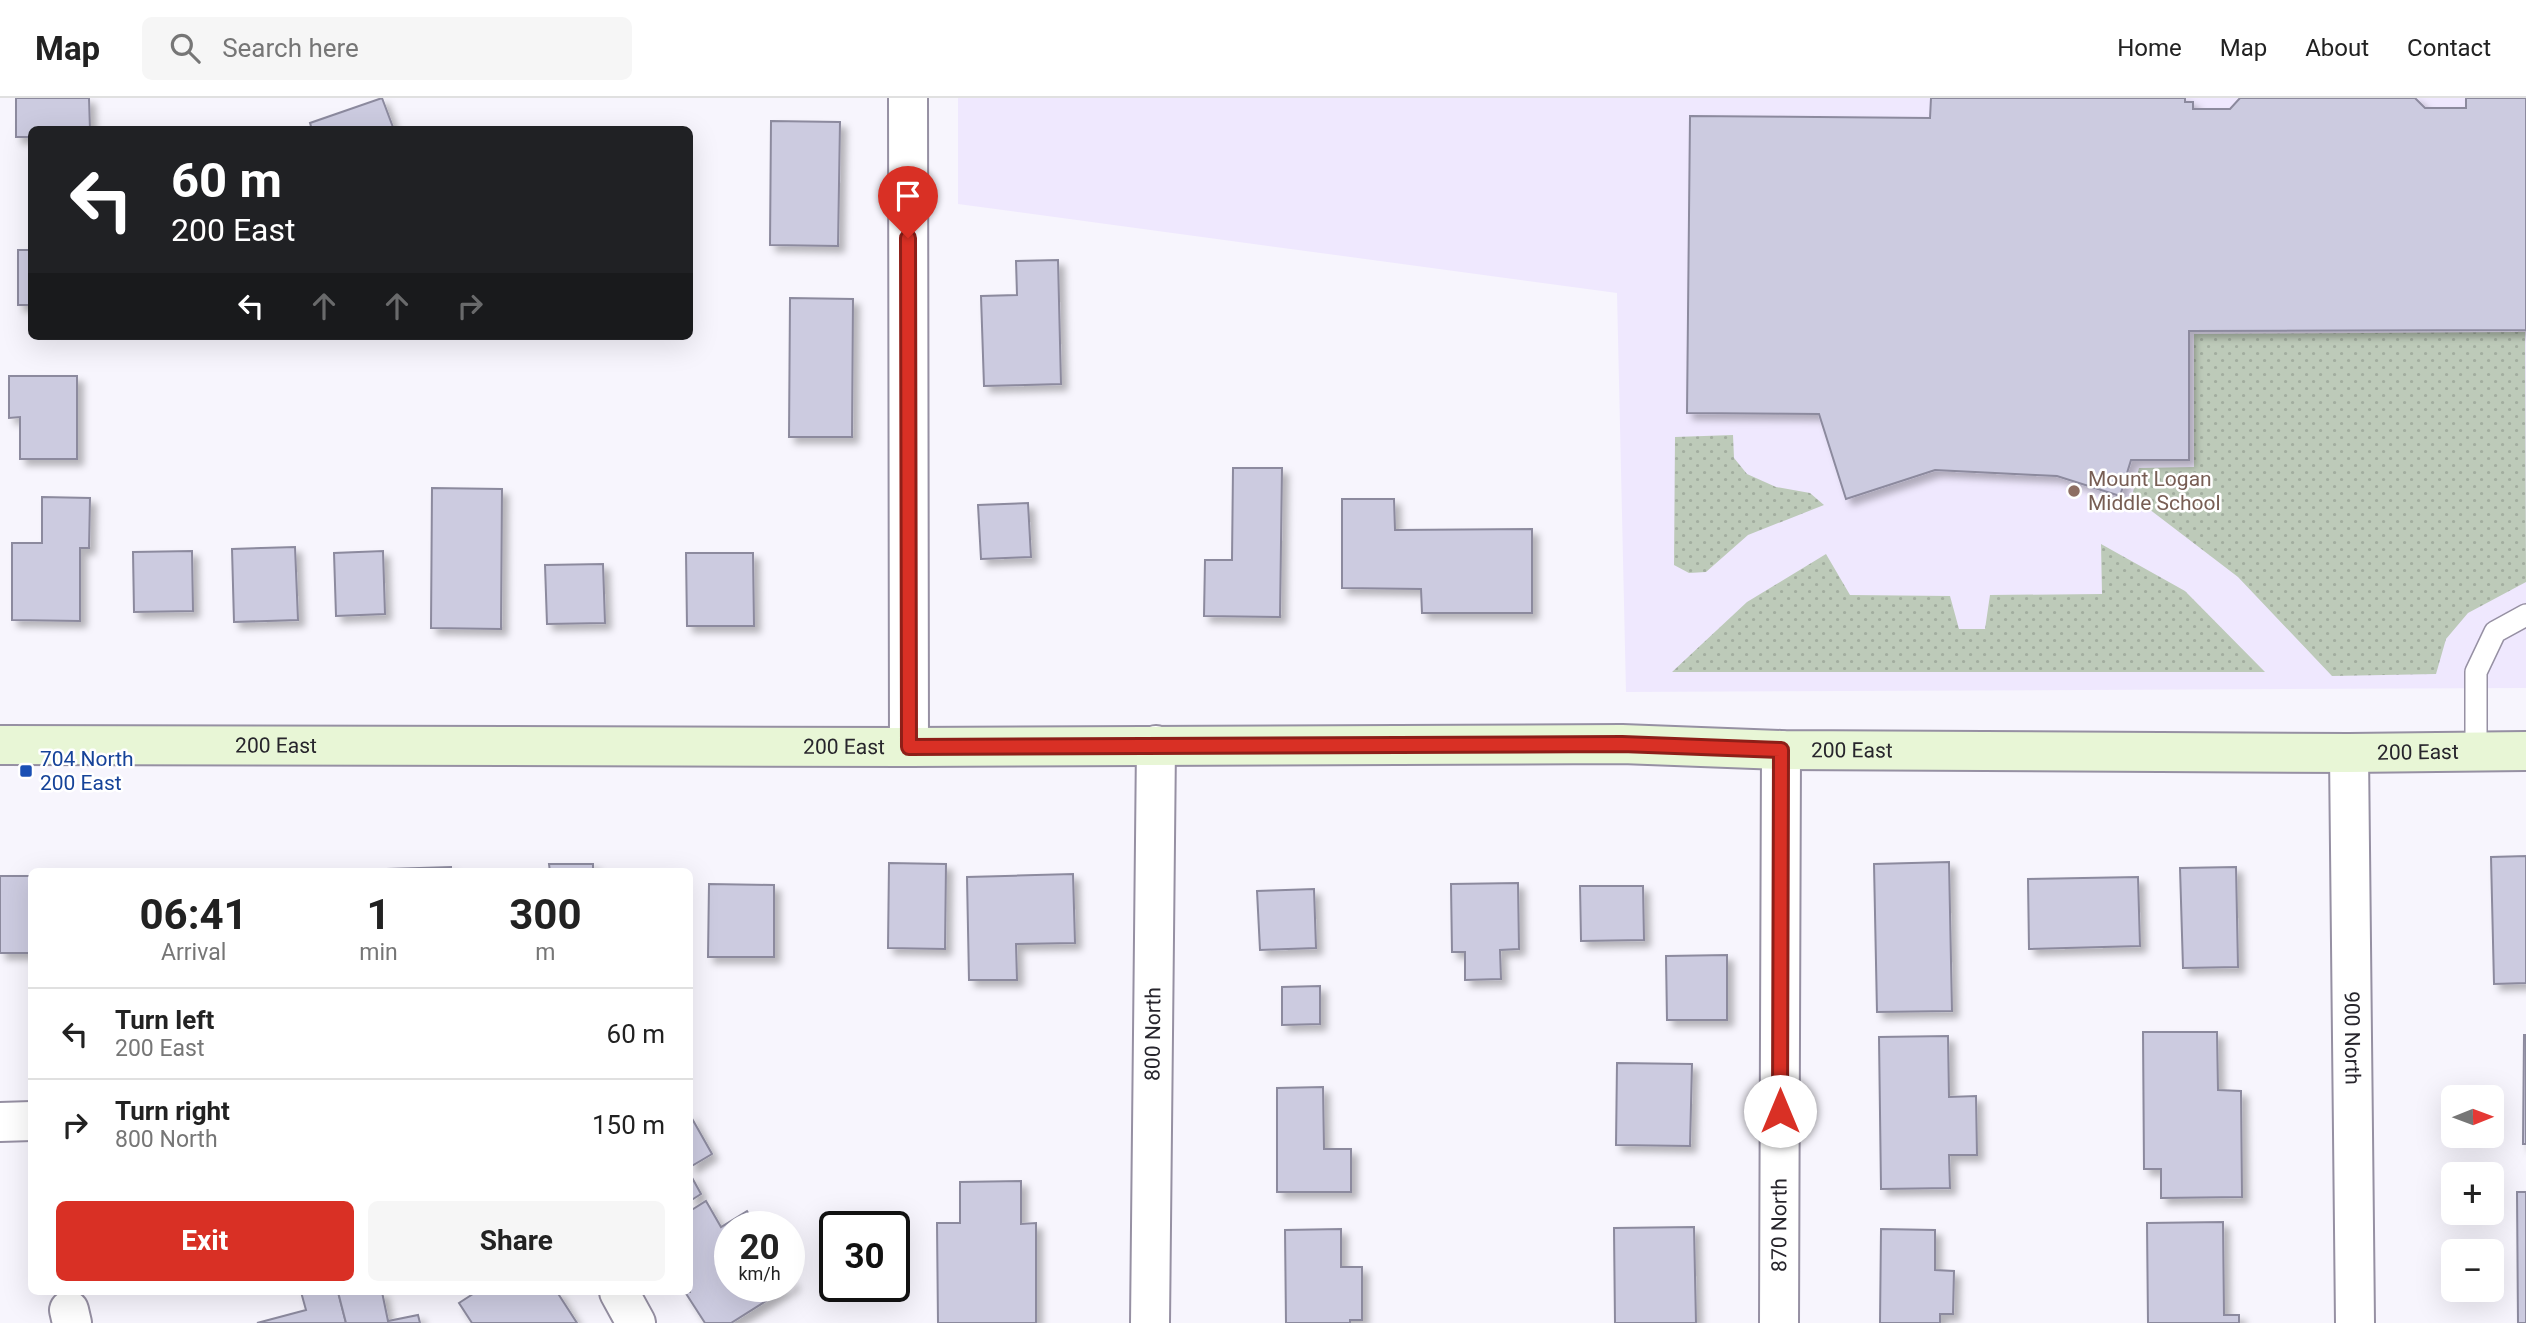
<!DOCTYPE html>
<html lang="en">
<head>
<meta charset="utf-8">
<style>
	body { margin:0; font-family:Roboto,sans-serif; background:#f6f6f6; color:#222; height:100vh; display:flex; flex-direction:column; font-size:26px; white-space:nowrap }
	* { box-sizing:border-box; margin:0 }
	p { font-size:23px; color:#767676 }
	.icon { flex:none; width:38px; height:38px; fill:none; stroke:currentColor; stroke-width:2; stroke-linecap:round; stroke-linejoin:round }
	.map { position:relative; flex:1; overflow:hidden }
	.side { position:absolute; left:28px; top:770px; width:665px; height:427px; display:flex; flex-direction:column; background:#fff; border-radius:10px; box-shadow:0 7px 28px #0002 }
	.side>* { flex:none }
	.top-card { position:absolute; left:28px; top:28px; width:665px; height:214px; border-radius:10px; box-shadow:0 7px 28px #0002; background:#202124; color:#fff; overflow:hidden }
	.needle { width:46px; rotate:89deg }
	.fabs { position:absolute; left:2441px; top:987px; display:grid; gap:14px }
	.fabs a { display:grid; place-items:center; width:63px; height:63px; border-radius:10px; background:#fff; box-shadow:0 7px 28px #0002; font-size:35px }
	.speed { position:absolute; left:714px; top:1113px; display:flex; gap:14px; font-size:35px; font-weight:700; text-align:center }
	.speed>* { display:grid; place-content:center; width:91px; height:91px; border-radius:50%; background:#fff; box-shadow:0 7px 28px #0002; line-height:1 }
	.speed small { font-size:18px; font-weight:400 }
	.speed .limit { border:4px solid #111; border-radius:10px; background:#fff; color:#111 }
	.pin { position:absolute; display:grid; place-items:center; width:60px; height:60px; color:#fff; margin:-72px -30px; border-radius:50% 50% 50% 0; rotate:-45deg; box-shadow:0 0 7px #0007 }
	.pin .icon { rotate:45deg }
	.me { position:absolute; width:77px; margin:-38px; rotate:0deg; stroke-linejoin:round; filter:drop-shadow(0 0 5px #0008) }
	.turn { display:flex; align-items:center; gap:24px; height:147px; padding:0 28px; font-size:32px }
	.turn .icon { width:91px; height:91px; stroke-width:2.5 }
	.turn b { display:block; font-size:49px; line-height:60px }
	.lanes { display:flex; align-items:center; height:66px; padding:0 28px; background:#0003; justify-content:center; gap:35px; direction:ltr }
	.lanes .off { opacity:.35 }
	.eta { display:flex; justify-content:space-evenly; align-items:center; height:119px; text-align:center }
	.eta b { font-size:42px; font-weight:700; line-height:49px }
	.cta { display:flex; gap:14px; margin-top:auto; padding:14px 28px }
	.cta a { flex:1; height:80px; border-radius:10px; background:#d93025; color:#fff; font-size:28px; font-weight:700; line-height:80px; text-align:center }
	.cta a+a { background:#f6f6f6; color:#222 }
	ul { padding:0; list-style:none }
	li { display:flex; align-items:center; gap:21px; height:91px; padding:0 28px; border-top:2px solid #e0e0e0 }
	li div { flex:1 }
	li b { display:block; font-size:26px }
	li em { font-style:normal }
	header { display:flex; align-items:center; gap:42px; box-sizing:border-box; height:98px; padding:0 35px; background:#fff; border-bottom:2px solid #e0e0e0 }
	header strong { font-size:33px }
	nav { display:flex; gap:38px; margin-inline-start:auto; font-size:24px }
	.search { width:490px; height:63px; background:#f6f6f6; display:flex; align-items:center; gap:18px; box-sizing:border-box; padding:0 24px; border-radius:10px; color:#767676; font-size:26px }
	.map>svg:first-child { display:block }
	.education { fill:#efe8fe }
	.grass { fill:url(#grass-dots) }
	.building { fill:#cccbe0; stroke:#8c8a9e; stroke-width:2; filter:url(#shadow) }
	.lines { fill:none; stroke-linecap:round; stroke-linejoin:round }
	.service-casing { stroke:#9690a3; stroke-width:24 }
	.minor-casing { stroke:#9690a3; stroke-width:42 }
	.secondary-casing { stroke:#9690a3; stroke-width:42 }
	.service { stroke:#fff; stroke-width:21 }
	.minor { stroke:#fff; stroke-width:38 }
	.secondary { stroke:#e8f6d6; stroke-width:38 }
	.route-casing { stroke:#8d1f18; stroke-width:18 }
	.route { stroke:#d93025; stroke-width:12 }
	.education-dot { fill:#8d6e63; stroke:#fff; stroke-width:2.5 }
	.transit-dot { fill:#1a4fb4; stroke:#fff; stroke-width:2.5 }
	.labels { text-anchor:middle; stroke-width:5; stroke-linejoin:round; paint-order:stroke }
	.education-label { font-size:21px; fill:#785e54; stroke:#fff; text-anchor:start }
	.street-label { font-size:21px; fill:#27252c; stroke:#fff }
	.transit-label { font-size:21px; fill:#164399; stroke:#fff; text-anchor:start }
</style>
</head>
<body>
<header>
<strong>Map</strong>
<div class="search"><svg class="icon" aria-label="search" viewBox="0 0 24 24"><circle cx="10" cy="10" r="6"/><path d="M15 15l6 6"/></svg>Search here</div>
<nav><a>Home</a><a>Map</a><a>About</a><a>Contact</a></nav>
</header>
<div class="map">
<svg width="2526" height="1225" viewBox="0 0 2526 1225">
	<defs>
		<pattern id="grass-dots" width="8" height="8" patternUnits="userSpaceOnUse" patternTransform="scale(1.75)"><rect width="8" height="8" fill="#bdcab9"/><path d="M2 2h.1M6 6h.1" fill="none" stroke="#a2ad9f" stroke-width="1.8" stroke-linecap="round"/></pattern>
		<filter id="shadow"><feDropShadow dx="6" dy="6" stdDeviation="3.5" flood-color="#0004"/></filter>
	</defs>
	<rect width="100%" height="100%" fill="#f7f5fd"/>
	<path class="education" d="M958 0H2526V590L1626 594 1617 195 958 106Z"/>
	<g class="grass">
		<path d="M2525 234 2526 484 2468 515 2446 541 2436 576 2332 578 2238 479 2132 398 2139 370 2194 369V236Z"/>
		<path d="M1733 337 1734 360 1747 376 1776 389 1810 395 1824 407 1748 437 1706 474 1689 475 1674 467 1675 339Z"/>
		<path d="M2101 446 2185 493 2265 574H1672L1747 504 1826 456 1850 497 1950 498 1959 531H1985L1990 497 2102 496Z"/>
	</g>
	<g class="building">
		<path d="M16 0H89L90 32H32V68L31 39H16Z"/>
		<path d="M382 0 394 32H312L310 25Z"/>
		<path d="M1931 0H2185V4H2193V11H2230L2240 0H2415L2425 10H2466V0H2526V232L2189 233V362H2131L2120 398 2057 378 1935 372 1846 401 1819 316 1687 315 1690 18 1930 20Z"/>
		<path d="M771 23 840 24 838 148 770 147Z"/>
		<rect x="18" y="152" width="14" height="55"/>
		<path d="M1058 162 1061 286 984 288 981 198 1017 197 1016 163Z"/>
		<path d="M790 200 853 201 852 339H789Z"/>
		<path d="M9 278H77V361H20V319L9 320Z"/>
		<path d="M1233 370H1282L1280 519 1204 518 1205 462H1232Z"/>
		<path d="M432 390 502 391 501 531 431 530Z"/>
		<path d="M42 399 90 400 89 450H80V523L12 522V445H42Z"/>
		<path d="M1342 401H1394L1395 432 1532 431V515H1422L1421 491 1342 490Z"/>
		<path d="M1028 405 1031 459 981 461 978 407Z"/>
		<path d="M295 449 298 522 234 524 232 451Z"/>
		<path d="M192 453 193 513 134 514 133 454Z"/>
		<path d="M383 453 385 516 336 518 334 455Z"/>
		<path d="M686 455H753L754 528H687Z"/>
		<path d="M603 466 605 525 547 526 545 467Z"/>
		<path d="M2526 758V885L2494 886 2491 759Z"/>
		<path d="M1949 764 1952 913 1877 914 1874 766Z"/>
		<path d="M889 765 946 766 945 851 888 850Z"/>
		<path d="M549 766H593V774H550Z"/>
		<path d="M451 769V774H387V771Z"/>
		<path d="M2236 769 2238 869 2183 870 2180 770Z"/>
		<path d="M1073 776 1075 845 1016 846 1017 882H969L967 779Z"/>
		<rect x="0" y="778" width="32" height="77"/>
		<path d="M2138 779 2140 848 2029 851 2028 781Z"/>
		<path d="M1518 785 1519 851 1500 852 1501 881 1465 882V854H1452L1451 786Z"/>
		<path d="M709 786 774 787V859H708Z"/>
		<path d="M1580 788H1643L1644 842 1581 843Z"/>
		<path d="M1314 791 1316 850 1260 852 1257 793Z"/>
		<path d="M1727 857V922H1667L1666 858Z"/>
		<path d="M1320 888V926L1282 927V889Z"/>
		<path d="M2143 934H2217L2218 992 2241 993 2242 1099 2161 1100V1071H2144Z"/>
		<path d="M2524 937H2526V1046H2523Z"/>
		<path d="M1948 938 1949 999 1976 998 1977 1057H1949L1950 1090 1881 1091 1879 939Z"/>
		<path d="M1617 965 1692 966 1690 1048 1616 1047Z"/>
		<path d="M1323 989 1324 1051H1351V1094H1277V990Z"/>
		<path d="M690 1017 712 1056 690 1069Z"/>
		<path d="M690 1076 701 1096 690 1103Z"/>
		<path d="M1021 1083V1126L1036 1125V1225H938L937 1125H960V1084Z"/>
		<path d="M2517 1094H2526V1225H2518Z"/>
		<path d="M706 1103 721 1129 747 1113 757 1129H730V1188H789V1180L793 1186 731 1225H705L685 1194H690V1113Z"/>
		<path d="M2223 1124 2224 1217H2239V1225H2148L2147 1125Z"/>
		<path d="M1694 1129 1696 1225H1615L1614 1130Z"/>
		<path d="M1341 1131V1169H1362V1222H1350V1225H1286L1285 1132Z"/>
		<path d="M1881 1131 1935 1132V1172L1954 1173 1953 1216H1940V1225H1880Z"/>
		<path d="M301 1194H338L346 1225H257L306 1212Z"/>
		<path d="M338 1194H382L388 1223 418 1217 420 1225H346Z"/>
		<path d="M476 1194H557L577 1225H472L459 1205Z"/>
	</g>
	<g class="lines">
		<g class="service-casing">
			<path id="service" d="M2476 653V574L2495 534 2526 517"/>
		</g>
		<g class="minor-casing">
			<g id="minor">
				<path d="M908 0 909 649"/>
				<path id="s1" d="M2349 655 2355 1225"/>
				<path d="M0 1024 32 1023"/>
				<path d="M619 1194 636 1225"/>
				<path d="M69 1212 72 1225"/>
				<path id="s2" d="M1150 1225 1156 647"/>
				<path id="s3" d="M1779 1225 1781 652"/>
			</g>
		</g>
		<g class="secondary-casing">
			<g id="secondary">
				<path id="s4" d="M0 647 909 649 1622 646 1781 652 2349 655 2526 653"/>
			</g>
		</g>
		<use href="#service" class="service"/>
		<use href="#minor" class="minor"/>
		<use href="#secondary" class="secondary"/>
	</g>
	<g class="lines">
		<g class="route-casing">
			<path id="route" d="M908 140 909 649 1622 646 1781 652 1780 1013"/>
		</g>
		<use href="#route" class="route"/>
	</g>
	<circle class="education-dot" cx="2074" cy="393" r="7"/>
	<rect class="transit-dot" x="19" y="666" width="14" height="14" rx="3.5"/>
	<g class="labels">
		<g class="education-label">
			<text x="2088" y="388">Mount Logan<tspan x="2088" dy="24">Middle School</tspan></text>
		</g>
		<g class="street-label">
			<text dy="7" stroke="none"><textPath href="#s4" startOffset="276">200 East</textPath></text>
			<text dy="7" stroke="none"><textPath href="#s4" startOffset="844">200 East</textPath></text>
			<text dy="7" stroke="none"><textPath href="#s4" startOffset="1852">200 East</textPath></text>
			<text dy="7" stroke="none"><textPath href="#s4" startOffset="2418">200 East</textPath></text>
			<text dy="7" stroke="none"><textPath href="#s2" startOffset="289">800 North</textPath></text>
			<text dy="7" stroke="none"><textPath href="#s1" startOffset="285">900 North</textPath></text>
			<text dy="7" stroke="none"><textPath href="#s3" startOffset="98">870 North</textPath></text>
		</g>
		<g class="transit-label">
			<text x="40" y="668">704 North<tspan x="40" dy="24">200 East</tspan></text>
		</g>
	</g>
</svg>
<div class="fabs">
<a><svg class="needle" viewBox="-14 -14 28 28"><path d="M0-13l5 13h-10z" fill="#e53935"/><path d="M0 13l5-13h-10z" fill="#767676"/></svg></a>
<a>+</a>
<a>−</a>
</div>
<div class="speed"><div>20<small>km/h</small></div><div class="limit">30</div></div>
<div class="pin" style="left:908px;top:140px;background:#d93025"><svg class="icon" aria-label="arrive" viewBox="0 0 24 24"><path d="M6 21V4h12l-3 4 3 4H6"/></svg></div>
<svg class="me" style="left:1780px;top:1013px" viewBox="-20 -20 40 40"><circle r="19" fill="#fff"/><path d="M0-13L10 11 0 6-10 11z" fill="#d93025"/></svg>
<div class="top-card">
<div class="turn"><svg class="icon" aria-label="left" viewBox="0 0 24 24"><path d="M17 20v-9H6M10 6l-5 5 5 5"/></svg><div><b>60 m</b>200 East</div></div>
<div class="lanes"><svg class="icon" aria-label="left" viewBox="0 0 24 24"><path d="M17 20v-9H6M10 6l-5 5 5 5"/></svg><svg class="icon off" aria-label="ahead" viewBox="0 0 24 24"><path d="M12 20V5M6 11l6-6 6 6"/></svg><svg class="icon off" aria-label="ahead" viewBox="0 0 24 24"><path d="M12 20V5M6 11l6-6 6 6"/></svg><svg class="icon off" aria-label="right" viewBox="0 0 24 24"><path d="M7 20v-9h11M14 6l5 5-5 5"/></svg></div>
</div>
<section class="side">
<div class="eta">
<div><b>06:41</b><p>Arrival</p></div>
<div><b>1</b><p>min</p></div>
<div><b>300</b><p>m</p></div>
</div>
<ul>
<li><svg class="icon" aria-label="left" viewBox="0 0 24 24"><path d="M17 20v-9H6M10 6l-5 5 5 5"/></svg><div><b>Turn left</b><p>200 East</p></div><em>60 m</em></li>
<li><svg class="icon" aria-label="right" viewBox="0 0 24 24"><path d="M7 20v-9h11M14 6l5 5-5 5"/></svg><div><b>Turn right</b><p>800 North</p></div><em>150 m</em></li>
</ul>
<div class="cta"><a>Exit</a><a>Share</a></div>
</section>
</div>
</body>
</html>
